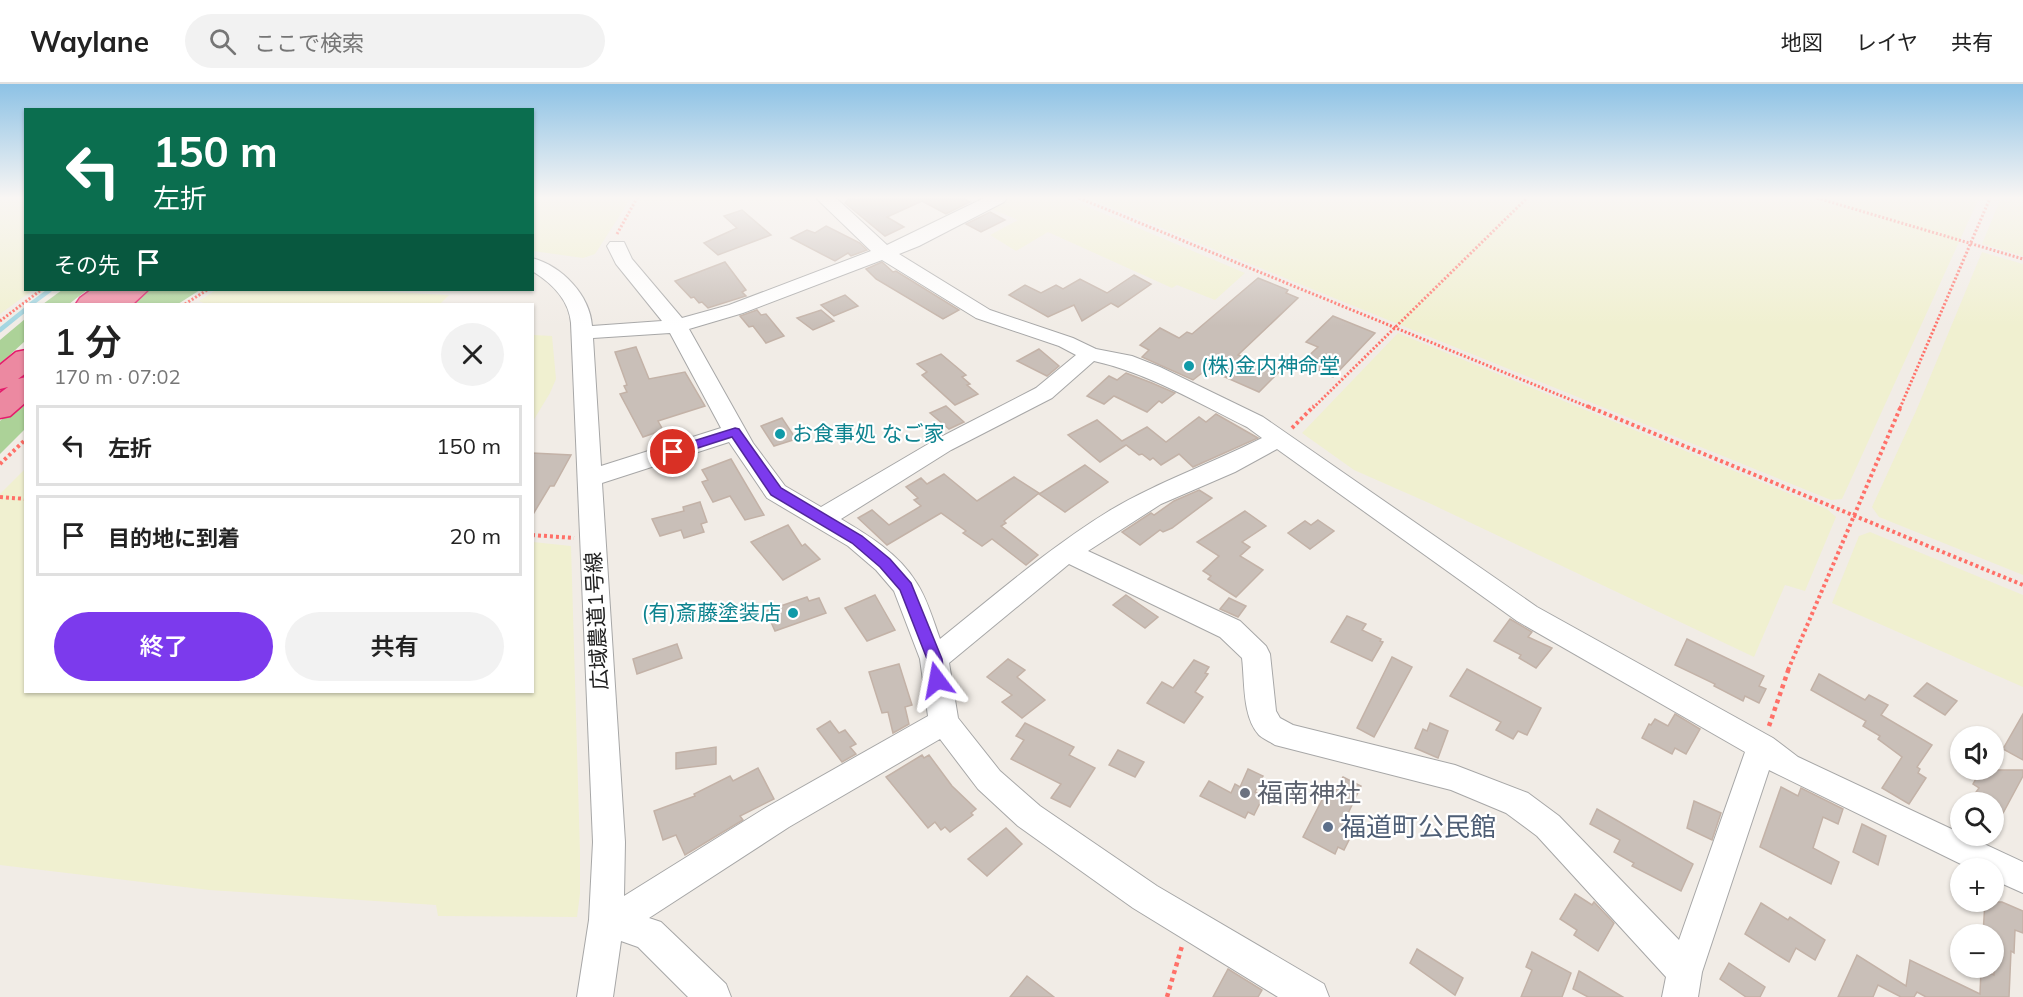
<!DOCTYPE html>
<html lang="ja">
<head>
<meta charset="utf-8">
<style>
	body { margin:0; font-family:Mulish,"Noto Sans JP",sans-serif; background:#f2f2f2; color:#222; height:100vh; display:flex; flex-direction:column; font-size:22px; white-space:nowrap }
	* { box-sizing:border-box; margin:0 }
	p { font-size:20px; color:#767676 }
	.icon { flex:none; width:33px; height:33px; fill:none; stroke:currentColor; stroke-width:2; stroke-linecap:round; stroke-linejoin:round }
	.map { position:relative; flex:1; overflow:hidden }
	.sheet { position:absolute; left:24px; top:219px; width:510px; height:390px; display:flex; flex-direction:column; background:#fff; border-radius:0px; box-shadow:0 2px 4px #0004 }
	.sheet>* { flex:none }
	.hud { position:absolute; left:24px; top:24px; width:510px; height:183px; border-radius:0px; box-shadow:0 2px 4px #0004; background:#0b6e4f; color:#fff; overflow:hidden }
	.fabs { position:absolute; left:1950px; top:642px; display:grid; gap:12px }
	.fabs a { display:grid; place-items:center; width:54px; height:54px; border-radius:50%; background:#fff; box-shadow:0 2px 4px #0004; font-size:30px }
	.pin { position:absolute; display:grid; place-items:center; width:51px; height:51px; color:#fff; margin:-26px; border:3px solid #fff; border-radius:50%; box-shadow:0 2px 6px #0007 }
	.me { position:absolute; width:66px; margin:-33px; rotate:347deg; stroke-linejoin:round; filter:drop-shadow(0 0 4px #0008) }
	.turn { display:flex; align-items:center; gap:21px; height:126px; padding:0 30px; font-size:27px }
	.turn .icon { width:78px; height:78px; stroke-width:2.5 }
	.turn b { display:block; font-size:42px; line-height:51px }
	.then { display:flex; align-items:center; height:57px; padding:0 30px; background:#0003; gap:12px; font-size:22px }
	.round { display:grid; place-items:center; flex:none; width:63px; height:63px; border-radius:32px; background:#f2f2f2 }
	.headline { display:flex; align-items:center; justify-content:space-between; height:102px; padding:0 30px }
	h1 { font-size:36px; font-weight:600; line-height:45px }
	.button { display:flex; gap:12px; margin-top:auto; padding:12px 30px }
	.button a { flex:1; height:69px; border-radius:36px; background:#7c3aed; color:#fff; font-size:24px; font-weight:600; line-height:69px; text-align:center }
	.button a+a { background:#f2f2f2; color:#222 }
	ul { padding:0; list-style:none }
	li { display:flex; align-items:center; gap:18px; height:81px; margin:0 12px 9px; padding:0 18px; border:3px solid #e0e0e0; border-radius:0px }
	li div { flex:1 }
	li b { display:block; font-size:22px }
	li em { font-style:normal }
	header { display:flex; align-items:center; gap:36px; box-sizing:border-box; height:84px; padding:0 30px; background:#fff; border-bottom:2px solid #e0e0e0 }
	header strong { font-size:28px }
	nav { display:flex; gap:33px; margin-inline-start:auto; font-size:21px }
	.search { width:420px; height:54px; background:#f2f2f2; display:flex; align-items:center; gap:15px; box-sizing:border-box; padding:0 21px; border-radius:33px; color:#767676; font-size:22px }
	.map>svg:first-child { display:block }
	.farmland { fill:#f0f0d0 }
	.forest { fill:#acd298 }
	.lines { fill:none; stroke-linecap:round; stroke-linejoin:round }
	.stream { stroke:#a4d6e1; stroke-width:4.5 }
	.building { fill:#c9bfb8; stroke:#c3b2a7; stroke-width:1.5 }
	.minor-casing { stroke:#a7a7a7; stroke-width:2 }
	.highway-casing { stroke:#e51c6c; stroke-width:3 }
	.path-far2 { stroke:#ff7068; stroke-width:3; stroke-dasharray:2 2; stroke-linecap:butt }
	.path-far1 { stroke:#ff7068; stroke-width:4; stroke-dasharray:3 3; stroke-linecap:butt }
	.path { stroke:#ff7068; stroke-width:4.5; stroke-dasharray:4 4; stroke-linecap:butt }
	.minor { fill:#fff; fill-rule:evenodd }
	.highway { fill:#ec89a1; fill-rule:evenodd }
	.route { fill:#7c3aed; stroke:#51269a; stroke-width:1.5 }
	.culture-dot { fill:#0f9aa8; stroke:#fff; stroke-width:2 }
	.worship-dot { fill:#6b7280; stroke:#fff; stroke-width:2 }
	.service-dot { fill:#5c6f8a; stroke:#fff; stroke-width:2 }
	.labels { text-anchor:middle; stroke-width:4.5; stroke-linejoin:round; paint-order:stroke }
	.culture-label { font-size:21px; fill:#0d838f; stroke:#fff; text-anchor:start }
	.street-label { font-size:21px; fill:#202020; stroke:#fff }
	.near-worship-label { font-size:26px; fill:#5b616d; stroke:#fff; text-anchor:start }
	.near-service-label { font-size:26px; fill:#4e5e75; stroke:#fff; text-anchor:start }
</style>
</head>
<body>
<header>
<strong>Waylane</strong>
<div class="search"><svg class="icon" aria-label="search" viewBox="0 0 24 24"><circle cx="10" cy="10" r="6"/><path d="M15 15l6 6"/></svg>ここで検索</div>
<nav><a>地図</a><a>レイヤ</a><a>共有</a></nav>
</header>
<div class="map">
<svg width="2023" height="913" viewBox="0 0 2023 913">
	<rect width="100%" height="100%" fill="#f1ece6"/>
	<g class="farmland">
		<path d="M0 114H25L26 206H33L0 230Z"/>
		<path d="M533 114H631L595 170 583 174 533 167Z"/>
		<path d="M1006 114H1067L1245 189 1215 216 1177 201 1172 204 1048 148 1016 167 990 151 1018 136 987 123Z"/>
		<path d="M1088 114H1979L1842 415 1831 416Z"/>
		<path d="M2001 114H2023V172L1982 160Z"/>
		<path d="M1982 168 2023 180V491L1879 433 1872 423 1916 327Z"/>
		<path d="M216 206H350L449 211 440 220H206L199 217Z"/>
		<path d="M1398 249 1827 425 1836 433 1805 507 1785 501 1754 573 1429 419 1354 386 1302 349Z"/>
		<path d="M533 251 552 252 556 295 550 309 533 337Z"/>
		<path d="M25 385 26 608H532L533 458 571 462 580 768V810L577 833 438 832 436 821 209 806 0 781V410Z"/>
		<path d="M1870 448 2023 511V603L1832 519 1859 452Z"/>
	</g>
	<g class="forest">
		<path d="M62 206H87L69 220H43Z"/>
		<path d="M150 206H200L178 220H133Z"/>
		<path d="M25 235V257L0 280V256Z"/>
		<path d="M25 315V345L0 370V337Z"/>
	</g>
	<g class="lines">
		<g class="stream">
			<path d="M31 220 50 206"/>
			<path d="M0 246 26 225"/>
		</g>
	</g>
	<g class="building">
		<path d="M849 114 857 116 863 114H963L970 118 946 130 922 117 887 133 904 143 885 152 845 119Z"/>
		<path d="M742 126 771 151 718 171 704 159 737 144 724 132Z"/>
		<path d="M990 128 1005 136 981 148 966 140Z"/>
		<path d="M826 142 860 159 867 166 851 172 848 169 835 177 791 154 807 146 815 149Z"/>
		<path d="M725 178 746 206 742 208 746 212 708 224 702 218 699 219 694 213 691 214 675 197Z"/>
		<path d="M882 178 893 188 896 187 959 226 943 235 876 195 866 185Z"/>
		<path d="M1134 191 1151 200 1118 223 1111 219 1082 237 1074 221 1048 233 1009 211 1025 201 1041 209 1056 201 1063 205 1080 195 1107 209Z"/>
		<path d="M1258 194 1288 206 1286 209 1298 214 1238 271 1279 288 1259 308 1207 285 1193 296 1142 273 1149 266 1140 261 1160 244 1179 254 1187 248 1192 250Z"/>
		<path d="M845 211 858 222 834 232 821 221Z"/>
		<path d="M757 226 761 231 766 230 784 252 766 259 753 242 749 243 740 232Z"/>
		<path d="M821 226 834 237 813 246 797 234Z"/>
		<path d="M1333 232 1375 249 1333 293 1301 279 1318 263 1306 258Z"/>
		<path d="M636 263 649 295 685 288 705 322 658 337 663 346 643 353 620 310 627 308 624 302 627 301 615 268Z"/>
		<path d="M1039 265 1059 282 1047 292 1017 277Z"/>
		<path d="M941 270 966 291 962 293 970 300 967 301 978 310 955 321 922 291 927 288 917 280Z"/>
		<path d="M1126 289 1152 299 1175 309 1162 319 1159 317 1147 328 1114 312 1104 320 1087 312 1109 292 1117 296Z"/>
		<path d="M946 322 964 338 949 345 930 329Z"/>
		<path d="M1216 330 1258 354 1193 383 1179 370 1161 381 1153 374 1150 376 1142 370 1139 371 1126 361 1100 378 1068 351 1097 336 1122 357 1147 343 1166 358 1199 333 1206 338Z"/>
		<path d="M782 334 796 355 774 362 761 342Z"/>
		<path d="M532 369 571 371 554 402H550L532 432Z"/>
		<path d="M731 375 764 431 745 436 730 412 713 418 702 398 708 396 702 386Z"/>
		<path d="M1085 381 1108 398 1065 428 1039 410Z"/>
		<path d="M944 390 977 417 1014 393 1039 409 1004 437 1006 439 1001 442 1038 471 1026 481 992 455 982 462 963 449 966 447 941 429 887 461 858 434 872 426 889 441 921 422 914 416 918 414 906 403 921 394 927 400Z"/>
		<path d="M1199 406 1212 414 1172 444 1163 448 1160 446 1140 461 1122 448 1151 429 1154 431 1174 417Z"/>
		<path d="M700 418 707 438 701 440 704 448 684 454 681 446 660 452 652 435 684 427 683 423Z"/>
		<path d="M1245 427 1266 442 1242 458 1250 463 1240 472 1263 486 1236 513 1208 495 1211 492 1203 487 1219 472 1197 458Z"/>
		<path d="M1318 436 1334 447 1310 465 1288 449 1305 437 1311 441Z"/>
		<path d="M788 441 802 462 805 460 820 475 783 496 751 458Z"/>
		<path d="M875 511 895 546 867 557 845 524Z"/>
		<path d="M1126 511 1158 533 1145 544 1113 521Z"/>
		<path d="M807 513 809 517 819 514 826 529 775 547 766 527Z"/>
		<path d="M1229 514 1246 522 1238 533 1220 525Z"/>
		<path d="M1347 532 1366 540 1362 546 1381 555 1380 557 1383 558 1372 577 1331 558Z"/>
		<path d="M1510 535 1532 548 1528 553 1552 564 1536 584 1519 574 1521 571 1494 557Z"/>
		<path d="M1687 555 1764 592 1759 602 1766 605 1759 619 1745 612 1743 617 1714 602 1715 600 1675 581Z"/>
		<path d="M677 560 682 574 637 590 633 575Z"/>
		<path d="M1392 573 1412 583 1374 653 1357 644Z"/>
		<path d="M1008 575 1025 586 1017 593 1045 616 1022 634 1002 618 1012 611 987 593Z"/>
		<path d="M1194 576 1209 583 1205 589 1208 590 1195 608 1203 613 1184 639 1147 619 1162 598 1173 604Z"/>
		<path d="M899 580 912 621 905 623 909 640 893 649 888 628 882 629 869 588Z"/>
		<path d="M1467 585 1541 624 1527 651 1518 647 1513 655 1496 646 1501 638 1450 612Z"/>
		<path d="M1819 590 1865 616 1869 611 1888 621 1881 631 1932 661 1917 683 1920 685 1918 689 1926 694 1909 720 1882 704 1902 673 1878 655 1880 652 1863 642 1866 637 1811 606Z"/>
		<path d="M1927 599 1957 617 1945 631 1914 612Z"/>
		<path d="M1675 630 1700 645 1686 670 1675 664 1672 670 1642 654 1649 640 1651 641 1655 635 1668 642Z"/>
		<path d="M2023 630V676L2003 665Z"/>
		<path d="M830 637 839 649 845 646 856 660 850 663 856 670 842 678 817 645Z"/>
		<path d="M1025 639 1074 663 1069 671 1095 684 1070 723 1051 714 1061 700 1011 675 1024 656 1016 652Z"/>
		<path d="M1430 639 1448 647 1438 674 1415 664 1423 645 1427 647Z"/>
		<path d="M716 663V680L676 685V669Z"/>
		<path d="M1118 666 1144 678 1135 693 1109 681Z"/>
		<path d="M922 671 924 674 929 671 952 702 976 725 971 729 973 731 950 748 945 743 941 746 935 738 928 744 886 693Z"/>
		<path d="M758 684 774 715 740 732 743 736 685 771 676 751 663 756 654 727 695 712 694 710 730 692 733 697Z"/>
		<path d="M1248 685 1263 692 1255 708 1264 711 1254 731 1248 728 1245 734 1200 712 1209 697 1231 709 1235 700 1240 703Z"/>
		<path d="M1981 686H2023V692L1994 746V718H1969L1979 704 1973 700Z"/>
		<path d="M1343 693 1361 702 1343 740 1354 746 1344 766 1338 763 1335 770 1303 753 1326 708 1333 711Z"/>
		<path d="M1781 703 1798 712 1801 704 1843 725 1838 740 1823 733 1813 764 1839 778 1831 800 1760 763Z"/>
		<path d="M1694 717 1721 729 1712 756 1687 744Z"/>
		<path d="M1597 725 1693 780 1681 807 1632 782 1634 779 1614 768 1620 756 1590 740Z"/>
		<path d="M1862 740 1886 752 1878 781 1853 768Z"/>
		<path d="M1006 744 1022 760 987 792 968 775Z"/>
		<path d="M1575 810 1592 821 1594 818 1614 839 1598 867 1574 851 1577 846 1560 835Z"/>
		<path d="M1985 818H2002L2023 827V849L2015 846 2014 869 2011 867 2009 913H1926L1917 908 1914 913H1901L1878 901 1873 913H1838L1857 871 1906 902 1910 876 1980 910 1981 885 1994 891V850H1983Z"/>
		<path d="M1761 819 1788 836 1790 833 1825 856 1815 876 1796 864 1789 878 1745 850Z"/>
		<path d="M1417 865 1463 894 1455 911 1410 879Z"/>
		<path d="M1532 868 1571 889 1562 913H1521L1532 886 1526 883Z"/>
		<path d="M1729 879 1765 903 1760 913H1746L1720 895Z"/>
		<path d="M1228 885 1262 906 1258 913H1213Z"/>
		<path d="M1579 887 1623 913H1588L1573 905Z"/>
		<path d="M1027 892 1054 913H1010Z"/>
	</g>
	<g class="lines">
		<g class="minor-casing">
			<path id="minor" d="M816 114H836L887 161 984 114H1007L1004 118 919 162 899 170 990 226 1073 254 1096 265 1132 272 1160 283 1263 333 1537 523 1773 654 1798 673 1960 749V752H1967L2023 778V809L1994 796V784H1969L1769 686 1702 888 1698 913H1662L1666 893 1537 752 1506 729 1451 706 1275 661C1271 658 1263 655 1259 651 1242 632 1245 598 1242 574L1220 553 1069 480 949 579 958 634 1000 687 1040 722 1157 802 1324 900 1329 913H1278L1133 824 1018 742 978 705 940 655 789 743 649 834 661 838 726 900 731 913H688L638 863 621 857 613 913H577L589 836 593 758 571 239C569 216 552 199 532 187V174C562 182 590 211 592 242L662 237 616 180 607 162 610 158H624L632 175 682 234 729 221 871 167ZM882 176 976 234 1059 262 1076 271 1036 304 935 356 821 423 785 402 753 359 689 245 743 229ZM670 249 721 344 601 382 593 254ZM1094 277C1148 289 1198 319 1247 343L1262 354C1211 380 1157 398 1109 427 1049 464 995 511 940 555 933 536 927 514 916 498 899 470 868 451 841 435L951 366 1052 314ZM729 358 767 414 848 462 876 486 894 507 920 575 928 632 767 723 624 812 625 758 602 399ZM1277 365 1517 537 1745 668 1679 856 1559 732 1528 709 1455 681 1293 641 1280 634 1276 627 1270 570 1266 562 1240 537 1088 467 1161 420 1235 388Z"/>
		</g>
		<g class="highway-casing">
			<g id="highway">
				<path d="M91 206H148L133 220H76L80 214Z"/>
				<path d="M26 266V289L18 295 26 293V318L10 332 0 334V309L8 303 0 305V281L16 268Z"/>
			</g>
		</g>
		<g class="path-far2">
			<path d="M1079 114 1591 324"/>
			<path d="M1817 114 2023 175"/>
			<path d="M617 150 637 114"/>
			<path d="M185 220 207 206"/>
			<path d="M0 237 41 206"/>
			<path d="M1313 324 1527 114"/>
			<path d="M1900 324 1990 114"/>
		</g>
		<g class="path-far1">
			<path d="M1587 322 2023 501"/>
			<path d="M1292 344 1314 322"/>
			<path d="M0 380 26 355"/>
			<path d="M0 413 26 415"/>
			<path d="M532 451 574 454"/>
			<path d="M1788 586 1901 322"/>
		</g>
		<g class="path">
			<path d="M1769 642 1789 584"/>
			<path d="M1167 913 1182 862"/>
		</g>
		<use href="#minor" class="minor"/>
		<use href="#highway" class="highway"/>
	</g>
	<linearGradient id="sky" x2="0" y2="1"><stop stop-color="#8dc2e5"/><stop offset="0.47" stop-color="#f9f6f4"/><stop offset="1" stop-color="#f9f6f4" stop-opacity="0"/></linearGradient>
	<rect width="2023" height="242" fill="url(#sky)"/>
	<path class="route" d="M735 344 739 345 781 404 862 452 890 475 911 499 942 575 945 596 943 600 937 602 932 600 927 575 900 506 880 483 852 459 771 411 732 353 673 372 666 368 668 365Z"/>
	<g class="culture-dot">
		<circle cx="1189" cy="282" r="6"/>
		<circle cx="780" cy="350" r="6"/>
		<circle cx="793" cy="529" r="6"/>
	</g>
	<circle class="worship-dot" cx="1245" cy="709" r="6"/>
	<circle class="service-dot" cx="1328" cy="743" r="6"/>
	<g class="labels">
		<g class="culture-label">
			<text x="1201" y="289">(株)金内神命堂</text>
			<text x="792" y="357">お食事処 なご家</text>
			<text x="781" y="536" text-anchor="end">(有)斎藤塗装店</text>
		</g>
		<g class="street-label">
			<text transform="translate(597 537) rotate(-93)" y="7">広域農道1号線</text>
		</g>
		<g class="near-worship-label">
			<text x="1257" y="718">福南神社</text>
		</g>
		<g class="near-service-label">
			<text x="1340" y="752">福道町公民館</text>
		</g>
	</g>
</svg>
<div class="fabs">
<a><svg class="icon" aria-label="sound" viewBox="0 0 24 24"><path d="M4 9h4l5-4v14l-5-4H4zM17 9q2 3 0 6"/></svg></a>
<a><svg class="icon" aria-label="search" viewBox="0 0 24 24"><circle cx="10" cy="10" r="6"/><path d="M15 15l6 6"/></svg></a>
<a>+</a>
<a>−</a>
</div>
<div class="pin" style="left:673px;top:368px;background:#d93025"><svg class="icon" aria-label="arrive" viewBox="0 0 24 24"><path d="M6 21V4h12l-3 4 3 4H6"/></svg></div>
<svg class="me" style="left:937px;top:596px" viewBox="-20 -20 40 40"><path d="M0-17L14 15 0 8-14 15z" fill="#7c3aed" stroke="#fff" stroke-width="4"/></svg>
<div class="hud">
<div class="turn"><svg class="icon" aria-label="left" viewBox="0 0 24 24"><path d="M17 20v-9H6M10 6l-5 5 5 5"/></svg><div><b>150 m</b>左折</div></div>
<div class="then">その先<svg class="icon" aria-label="arrive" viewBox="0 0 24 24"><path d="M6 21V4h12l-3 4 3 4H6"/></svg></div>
</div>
<section class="sheet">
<div class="headline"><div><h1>1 分</h1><p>170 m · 07:02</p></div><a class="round"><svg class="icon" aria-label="close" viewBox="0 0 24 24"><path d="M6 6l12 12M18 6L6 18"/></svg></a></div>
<ul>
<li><svg class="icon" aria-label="left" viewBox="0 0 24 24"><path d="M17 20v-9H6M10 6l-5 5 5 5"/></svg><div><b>左折</b></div><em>150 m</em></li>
<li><svg class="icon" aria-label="arrive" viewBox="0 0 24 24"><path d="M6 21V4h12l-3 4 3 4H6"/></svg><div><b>目的地に到着</b></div><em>20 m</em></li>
</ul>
<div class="button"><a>終了</a><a>共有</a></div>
</section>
</div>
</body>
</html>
